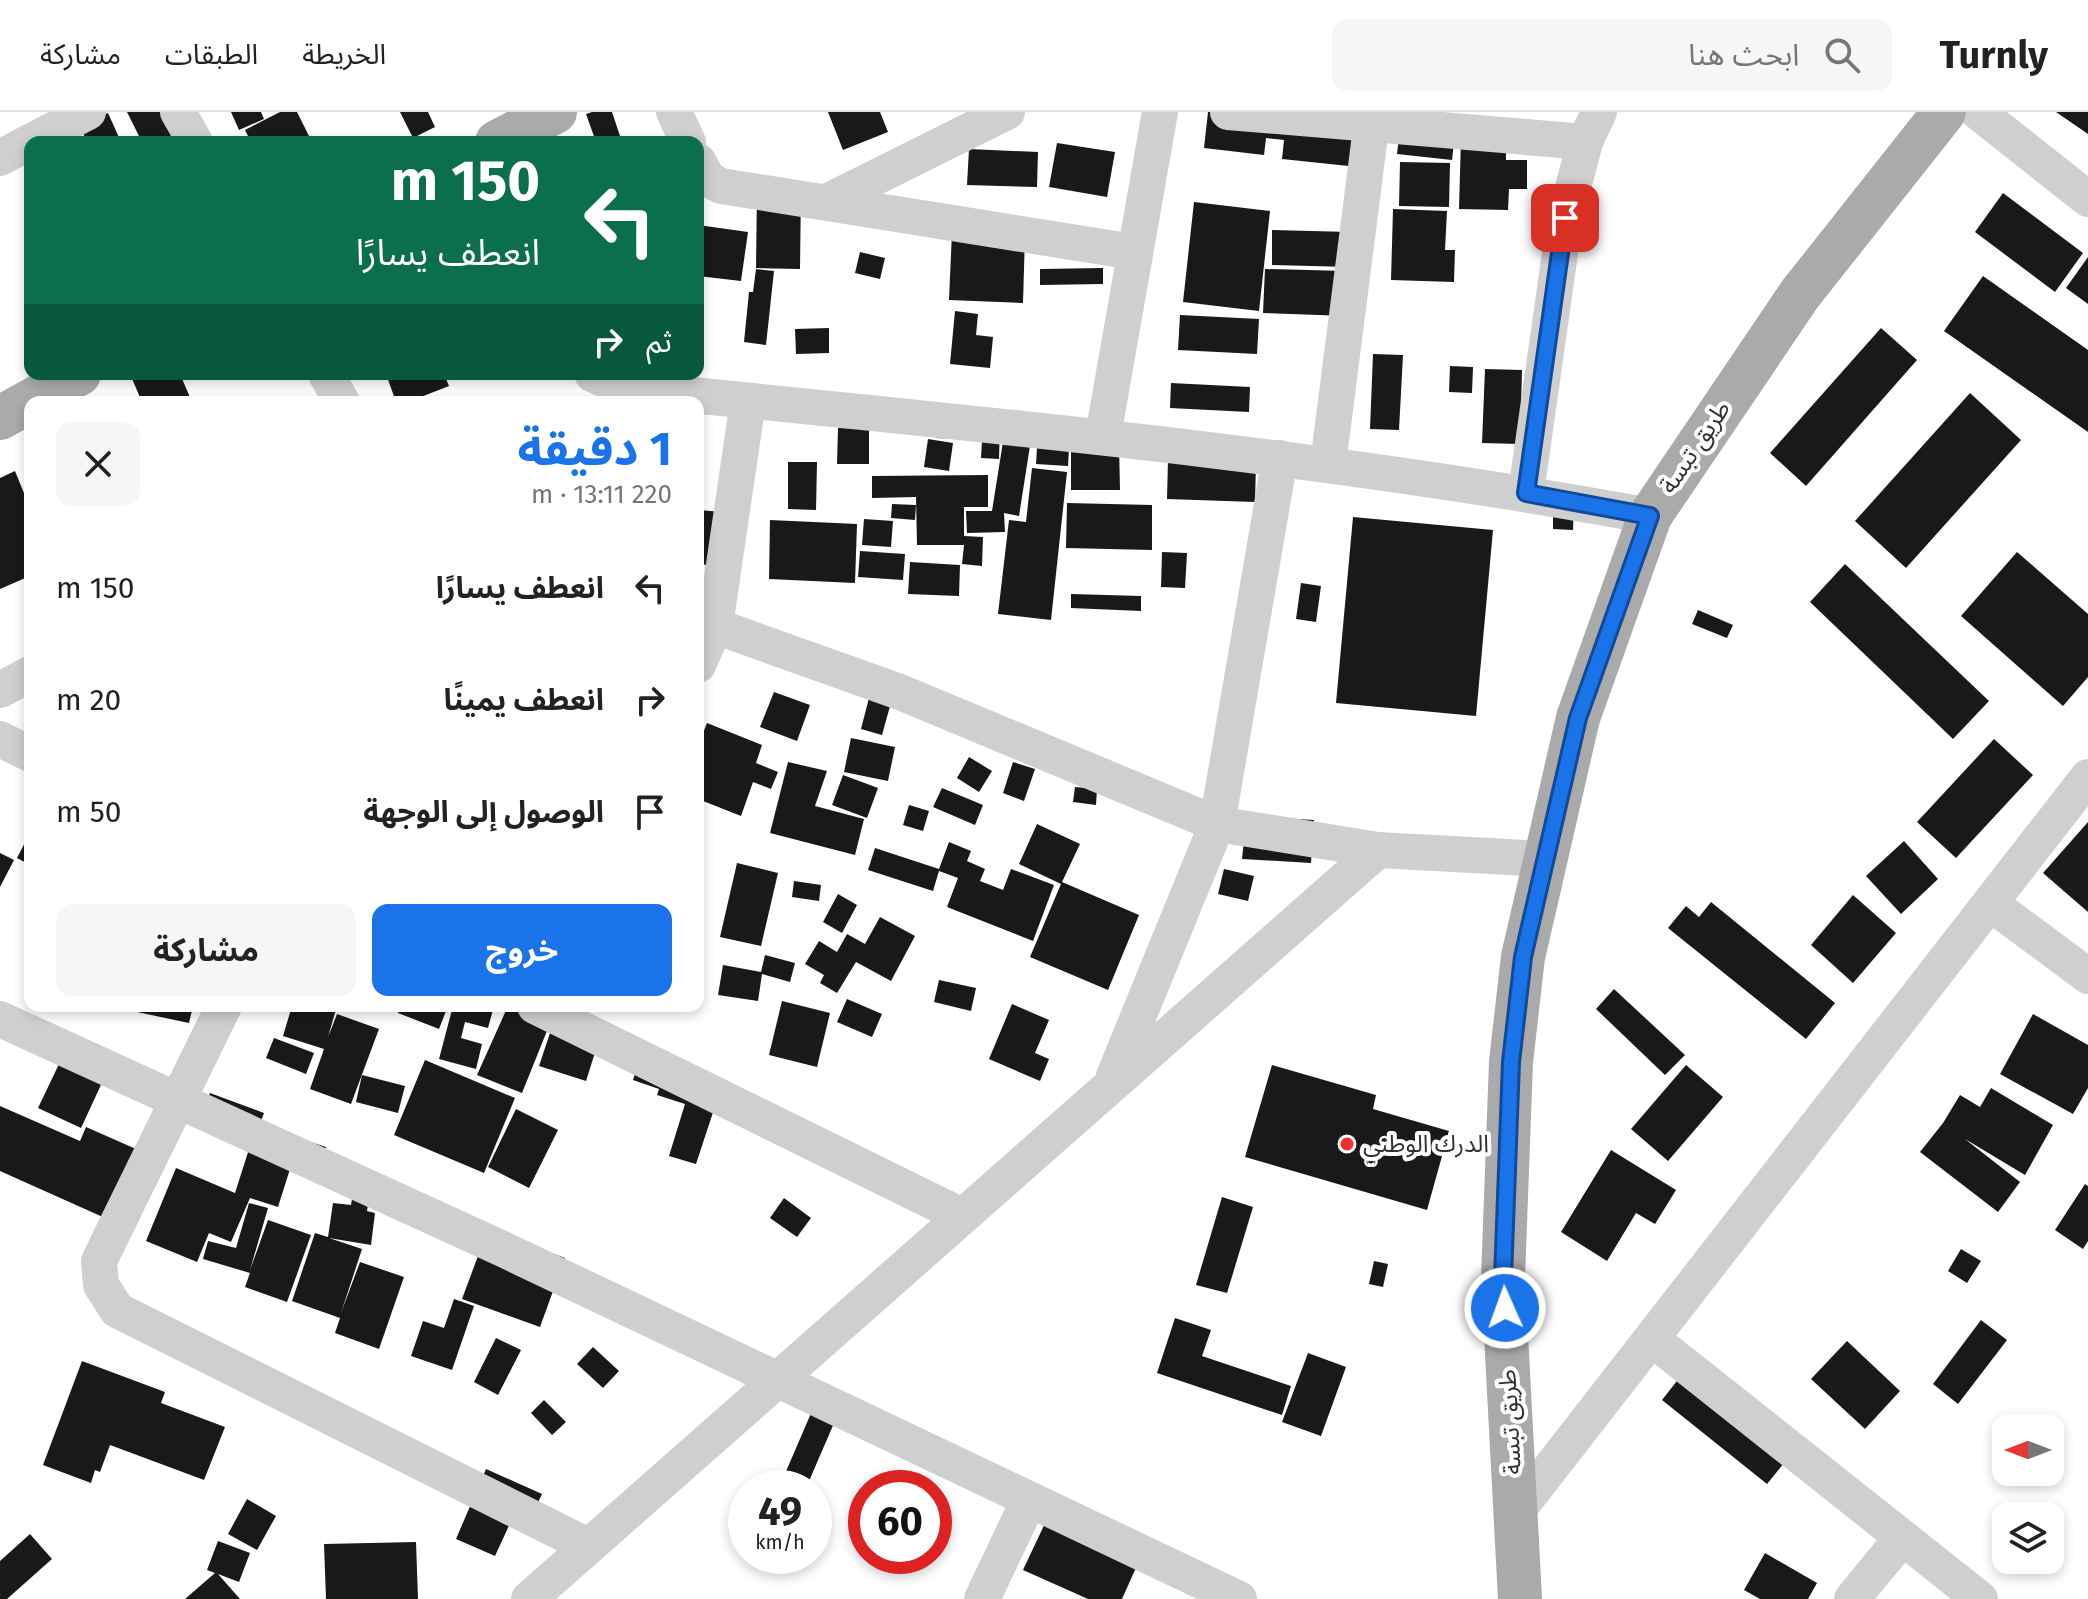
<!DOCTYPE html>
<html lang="ar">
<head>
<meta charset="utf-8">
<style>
	body { margin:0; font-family:"Fira Sans","Noto Sans Arabic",sans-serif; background:#f6f6f6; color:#222; direction:rtl; height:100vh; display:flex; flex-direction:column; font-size:30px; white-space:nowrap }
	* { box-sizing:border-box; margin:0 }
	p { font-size:26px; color:#767676 }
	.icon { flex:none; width:44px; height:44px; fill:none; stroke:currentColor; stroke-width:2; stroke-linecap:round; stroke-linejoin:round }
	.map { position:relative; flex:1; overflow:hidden; direction:ltr }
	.details { position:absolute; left:24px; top:284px; width:680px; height:616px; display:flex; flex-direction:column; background:#fff; border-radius:16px; box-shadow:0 4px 12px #0003; direction:rtl }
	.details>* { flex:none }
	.banner { position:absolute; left:24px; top:24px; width:680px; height:244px; border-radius:16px; box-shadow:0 4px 12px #0003; direction:rtl; background:#0b6e4f; color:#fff; overflow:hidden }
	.needle { width:52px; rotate:270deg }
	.controls { position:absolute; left:1992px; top:1302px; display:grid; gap:16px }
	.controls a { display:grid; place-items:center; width:72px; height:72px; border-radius:16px; background:#fff; box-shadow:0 4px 12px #0003; font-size:40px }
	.speed { position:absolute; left:728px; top:1358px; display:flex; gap:16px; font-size:40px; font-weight:700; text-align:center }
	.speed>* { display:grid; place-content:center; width:104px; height:104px; border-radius:50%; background:#fff; box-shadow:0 4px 12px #0003; line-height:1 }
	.speed small { font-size:20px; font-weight:400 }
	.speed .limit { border:12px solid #d22; background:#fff; color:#111 }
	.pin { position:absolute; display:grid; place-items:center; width:68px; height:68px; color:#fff; margin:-34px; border-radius:16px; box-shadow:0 4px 12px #0006 }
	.me { position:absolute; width:88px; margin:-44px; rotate:358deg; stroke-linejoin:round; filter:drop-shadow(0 0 6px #0008) }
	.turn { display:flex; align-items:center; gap:28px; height:168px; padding:0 32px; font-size:36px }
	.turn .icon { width:104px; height:104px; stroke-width:2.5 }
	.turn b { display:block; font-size:56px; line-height:68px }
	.then { display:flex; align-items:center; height:76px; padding:0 32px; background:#0003; gap:16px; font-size:30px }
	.round { display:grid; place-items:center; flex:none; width:84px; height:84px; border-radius:16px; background:#f6f6f6 }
	.summary { display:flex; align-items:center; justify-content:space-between; height:136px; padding:0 32px }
	h1 { font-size:48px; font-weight:700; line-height:60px; color:#1a73e8 }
	.primary-button { display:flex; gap:16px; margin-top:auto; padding:16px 32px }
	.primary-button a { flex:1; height:92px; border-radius:16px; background:#1a73e8; color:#fff; font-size:32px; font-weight:700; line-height:92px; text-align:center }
	.primary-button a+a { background:#f6f6f6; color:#222 }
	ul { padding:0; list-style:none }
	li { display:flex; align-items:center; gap:24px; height:112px; padding:0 32px }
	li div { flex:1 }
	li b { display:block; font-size:30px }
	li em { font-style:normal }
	header { display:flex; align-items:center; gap:48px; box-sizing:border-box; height:112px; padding:0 40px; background:#fff; border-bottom:2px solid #e0e0e0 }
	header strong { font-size:38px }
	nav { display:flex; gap:44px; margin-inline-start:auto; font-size:28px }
	.search { width:560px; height:72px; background:#f6f6f6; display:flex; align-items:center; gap:20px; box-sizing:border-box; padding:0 28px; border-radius:16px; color:#767676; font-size:30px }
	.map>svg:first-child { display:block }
	.building { fill:#191919 }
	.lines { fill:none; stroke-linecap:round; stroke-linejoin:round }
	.minor { stroke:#cfcfcf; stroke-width:36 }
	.primary { stroke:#aaa; stroke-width:44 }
	.route-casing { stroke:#114b97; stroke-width:20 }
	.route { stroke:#1a73e8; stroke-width:14 }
	.poi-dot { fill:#f02d2f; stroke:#fff; stroke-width:3 }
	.labels { text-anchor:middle; stroke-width:8; stroke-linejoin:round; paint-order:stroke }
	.street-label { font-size:24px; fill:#323232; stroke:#fff }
	.poi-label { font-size:24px; fill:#323232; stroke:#fff; text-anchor:start }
</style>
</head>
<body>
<header>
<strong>Turnly</strong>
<div class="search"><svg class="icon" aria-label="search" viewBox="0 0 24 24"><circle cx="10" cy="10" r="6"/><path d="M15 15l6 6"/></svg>ابحث هنا</div>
<nav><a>الخريطة</a><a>الطبقات</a><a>مشاركة</a></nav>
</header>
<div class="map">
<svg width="2088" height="1487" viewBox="0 0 2088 1487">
	<rect width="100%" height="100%" fill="#fff"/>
	<g class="building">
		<path d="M127 0H172L187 30H142Z"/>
		<path d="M231 0H261L264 7 239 18Z"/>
		<path d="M280 0H297L312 30H251L245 18Z"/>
		<path d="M400 0H428L435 15 413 26Z"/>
		<path d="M592 0H612L622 30H596L586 2Z"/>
		<path d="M828 0H880L888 20 843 38Z"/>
		<path d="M1208 0H1318L1364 5 1358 55 1282 47 1284 28 1266 26 1264 43 1204 36Z"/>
		<path d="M2056 0H2088V22Z"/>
		<path d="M108 1 121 30H87L80 15Z"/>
		<path d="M1401 8 1456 14 1452 48 1397 42Z"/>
		<path d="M1461 25 1506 26V48H1527V77H1509L1508 98 1459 97Z"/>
		<path d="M1057 31 1115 40 1107 85 1049 75Z"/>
		<path d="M969 37 1038 40 1037 75 967 73Z"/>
		<path d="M1400 50 1450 51 1449 95 1399 94Z"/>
		<path d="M757 79H801L800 157 756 156Z"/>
		<path d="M2003 81 2083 141 2055 180 1975 120Z"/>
		<path d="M1194 90 1270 99 1259 199 1183 190Z"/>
		<path d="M1393 97 1447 99 1445 138H1455L1454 170 1391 168Z"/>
		<path d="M698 113 748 120 741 169 698 164Z"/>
		<path d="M1272 118 1351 120 1350 155 1272 153Z"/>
		<path d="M952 120 1025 123 1023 191 949 188Z"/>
		<path d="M860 140 885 146 880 167 855 161Z"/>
		<path d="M2088 145V192L2066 176Z"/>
		<path d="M1103 156V172L1040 173V157Z"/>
		<path d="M756 157 774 159 766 233 744 230 749 180H753Z"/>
		<path d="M1265 157 1347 159 1346 204 1263 201Z"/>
		<path d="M1983 164 2088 238V320L1944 219Z"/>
		<path d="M955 199 978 202 976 223 993 225 990 256 950 252Z"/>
		<path d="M1180 203 1259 207 1257 242 1178 238Z"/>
		<path d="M829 216V241L796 242 795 217Z"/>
		<path d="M1881 216 1917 248 1806 374 1770 341Z"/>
		<path d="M1373 242 1403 243 1399 318 1370 317Z"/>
		<path d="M1450 254 1473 255 1472 281 1449 280Z"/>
		<path d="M1485 257 1522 258 1520 332 1482 331Z"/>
		<path d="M130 262H180L192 290H172L170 285 159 290H142Z"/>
		<path d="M386 262H444L449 274 408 290H396Z"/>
		<path d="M1171 271 1250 275 1249 300 1170 296Z"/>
		<path d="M1970 281 2021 328 1906 456 1855 409Z"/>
		<path d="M937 311 1000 314 999 347 981 346 982 328 936 326Z"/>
		<path d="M838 316 869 317V352H837Z"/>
		<path d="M1005 317 1032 321 1019 404 1004 401 1005 420 967 421 966 399H992Z"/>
		<path d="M1038 318 1070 319 1068 354 1036 352Z"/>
		<path d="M928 327 953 331 949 359 924 355Z"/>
		<path d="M1119 332 1120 378H1071V333Z"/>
		<path d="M1168 348 1256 350 1255 390 1167 387Z"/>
		<path d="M788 350H817L816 398 788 397Z"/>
		<path d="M1032 356 1067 360 1051 508 998 502 1009 408 1026 410Z"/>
		<path d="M15 359 30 396V464L0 477V366Z"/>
		<path d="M988 363V395H964V424L983 425 982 454 962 452 964 433H917L916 385 872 386V364Z"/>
		<path d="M1067 391 1152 393V438L1066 436Z"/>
		<path d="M1553 391H1574L1573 418 1553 417Z"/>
		<path d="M892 392 916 393 915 408 891 406Z"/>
		<path d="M698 398 723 400 718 454 698 452Z"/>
		<path d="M1353 405 1493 418 1476 604 1336 591Z"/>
		<path d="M864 407 893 409 891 435 862 433Z"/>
		<path d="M770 408 857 412 855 471 769 467Z"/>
		<path d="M860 439 905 442 903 468 858 465Z"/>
		<path d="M1162 440 1187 441 1185 476 1161 475Z"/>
		<path d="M2017 440 2088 502V565L2063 594 1961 504Z"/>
		<path d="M910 450 960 453 959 484 908 482Z"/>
		<path d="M1845 452 1989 589 1953 627 1810 490Z"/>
		<path d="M1301 471 1321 474 1316 510 1296 507Z"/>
		<path d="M1071 482 1141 484V499L1071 496Z"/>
		<path d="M1698 498 1733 513 1727 526 1692 512Z"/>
		<path d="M774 580 810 593 797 629 760 615Z"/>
		<path d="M870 582 892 587 882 623 861 617Z"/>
		<path d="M707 611 762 633 756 651 778 660 771 677 753 670 741 704 698 687V634Z"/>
		<path d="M851 626 895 635 888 669 844 660Z"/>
		<path d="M1994 627 2033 663 1956 746 1917 710Z"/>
		<path d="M969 645 992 659 979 680 957 666Z"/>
		<path d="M788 650 827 659 815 694 864 707 855 743 770 721Z"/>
		<path d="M1013 650 1035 657 1024 689 1003 681Z"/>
		<path d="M843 663 878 676 867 706 832 693Z"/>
		<path d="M1075 675 1097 677 1096 693 1073 690Z"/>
		<path d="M942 676 983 693 975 713 933 695Z"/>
		<path d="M909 693 929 699 923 719 903 713Z"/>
		<path d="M1251 704 1314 708 1311 751 1242 747 1244 728Z"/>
		<path d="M2088 710V800L2043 761Z"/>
		<path d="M1037 712 1080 732 1062 770 1139 803 1108 878 1030 845 1061 772 1019 752Z"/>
		<path d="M30 721V753L17 746Z"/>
		<path d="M1904 729 1938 767 1901 802 1866 764Z"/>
		<path d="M949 730 971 739 967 749 985 757 980 769 1003 778 1011 757 1054 773 1033 829 947 795 958 766 939 759 933 779 868 758 875 736 939 757Z"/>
		<path d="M0 741 14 748 0 775Z"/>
		<path d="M737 751 778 761 761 834 720 825Z"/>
		<path d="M1224 757 1254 764 1248 789 1218 782Z"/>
		<path d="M794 769 821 773 819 789 792 785Z"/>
		<path d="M838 782 857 793 842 821 823 810Z"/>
		<path d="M1853 783 1896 821 1853 871 1811 833Z"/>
		<path d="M1711 790 1835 891 1806 927 1668 816 1686 794 1699 805Z"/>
		<path d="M880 805 915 824 891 869 856 850 837 881 820 871 824 863 805 852 819 829 837 840 847 822 865 832Z"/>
		<path d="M765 843 795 851 790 870 762 862 758 889 718 883 723 853 761 860Z"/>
		<path d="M939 868 976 876 971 899 934 890Z"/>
		<path d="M1614 877 1685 943 1665 963 1596 897Z"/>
		<path d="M847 887 882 902 872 925 837 910Z"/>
		<path d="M782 889 830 901 817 955 769 943Z"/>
		<path d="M1012 892 1049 908 1035 941 1049 947 1040 969 989 947Z"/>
		<path d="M124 894H193L189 911 123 897Z"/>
		<path d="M292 894H337L328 925 337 902 379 917 351 992 310 977 324 937 283 924Z"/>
		<path d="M400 894H448L439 917 398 901Z"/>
		<path d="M453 894H494L488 916 465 910 461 926 482 932 476 957 439 947Z"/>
		<path d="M508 894H557L522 981 477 963Z"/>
		<path d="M559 894 605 909 586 969 539 954Z"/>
		<path d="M2033 902 2088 933V976L2073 1002 2000 962Z"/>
		<path d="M274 926 314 941 306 962 266 946Z"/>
		<path d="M71 927 113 947 81 1016 38 996Z"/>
		<path d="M641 943 723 970 696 1052 669 1044 685 992 657 983 659 977 633 968Z"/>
		<path d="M425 948 515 986 484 1061 394 1023Z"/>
		<path d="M1272 953 1376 983 1373 997 1449 1019 1427 1098 1245 1045Z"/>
		<path d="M1686 953 1723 985 1668 1049 1631 1017Z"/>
		<path d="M362 963 405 974 398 1001 356 990Z"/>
		<path d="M1991 976 2053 1013 2025 1063 1965 1027 2020 1070 1998 1100 1920 1040 1943 1011 1960 983 1980 995Z"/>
		<path d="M210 981 264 1001 253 1030 286 1022 326 1035 316 1066 290 1057 278 1095 250 1086 231 1130 209 1121 197 1150 146 1129 176 1056 235 1081 250 1034 197 1014Z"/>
		<path d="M0 994 80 1029 86 1015 136 1037 105 1106 0 1059Z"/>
		<path d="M516 997 558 1018 529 1076 488 1055Z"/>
		<path d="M1611 1038 1676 1078 1655 1112 1636 1101 1607 1149 1561 1120Z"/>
		<path d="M356 1059 373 1062 367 1099 375 1101 371 1133 329 1126 362 1137 341 1201 360 1150 404 1165 379 1237 335 1221 340 1206 292 1189 315 1121 328 1125 333 1091 351 1093Z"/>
		<path d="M2085 1072 2088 1074V1129L2083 1137 2055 1118Z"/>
		<path d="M1222 1085 1253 1095 1227 1181 1196 1173Z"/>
		<path d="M784 1086 811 1106 797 1125 770 1106Z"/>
		<path d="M249 1091 268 1096 250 1158 268 1108 311 1123 287 1190 245 1175 250 1161 203 1147 208 1129 236 1136Z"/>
		<path d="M488 1117 565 1146 540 1215 462 1187Z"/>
		<path d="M1961 1137 1981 1149 1967 1171 1948 1159Z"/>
		<path d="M1374 1149 1388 1152 1383 1175 1369 1172Z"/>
		<path d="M454 1187 474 1194 452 1258 411 1244 423 1209 444 1216Z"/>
		<path d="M1175 1206 1211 1218 1202 1244 1291 1274 1282 1303 1157 1261Z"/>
		<path d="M1981 1208 2007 1228 1958 1292 1933 1272Z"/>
		<path d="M496 1226 521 1238 498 1283 474 1270Z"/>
		<path d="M1847 1229 1900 1279 1865 1317 1811 1267Z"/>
		<path d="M593 1235 619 1259 603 1276 577 1252Z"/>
		<path d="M1308 1241 1346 1255 1321 1324 1282 1310Z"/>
		<path d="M82 1249 165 1280 161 1291 225 1315 204 1368 110 1333 100 1360 95 1358 91 1371 43 1353Z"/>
		<path d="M1691 1251 1801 1330 1767 1372 1662 1288Z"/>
		<path d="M818 1285 841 1295 806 1376H793L781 1371Z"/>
		<path d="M544 1288 566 1310 552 1323 531 1301Z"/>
		<path d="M486 1357 542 1382 528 1412 513 1405 495 1444 456 1427Z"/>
		<path d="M247 1387 276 1404 257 1438 228 1422Z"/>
		<path d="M1055 1390 1147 1431 1122 1487H1088L1023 1458Z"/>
		<path d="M30 1422 52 1447 7 1487H0V1449Z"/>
		<path d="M218 1429 250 1441 239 1470 218 1462 240 1487H185L215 1461 207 1458Z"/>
		<path d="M416 1430 418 1487H326L324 1432Z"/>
		<path d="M1765 1441 1817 1471 1808 1487H1760L1744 1478Z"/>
	</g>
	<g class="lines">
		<g class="minor">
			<path d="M178 0 195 30"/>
			<path d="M674 0 688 30"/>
			<path d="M1228 0 1585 30"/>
			<path d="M1978 0 2088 87"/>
			<path d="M30 30 88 0"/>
			<path d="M0 46 30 30"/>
			<path d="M698 49 708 67 721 74 1134 140"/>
			<path d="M826 90 1007 0"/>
			<path d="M326 262 342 290"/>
			<path d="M592 262 623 276C966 311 1310 341 1650 404"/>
			<path d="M1103 324 1160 0"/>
			<path d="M1328 352 1373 0"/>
			<path d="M1526 381 1565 106 1585 30 1599 0"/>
			<path d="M698 510 715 514 900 580 1217 712 1378 738 1544 747"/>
			<path d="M698 553 715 514 748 289"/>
			<path d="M0 578 30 562"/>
			<path d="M0 627 30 642"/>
			<path d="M1991 792 2088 864"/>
			<path d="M224 894 99 1149 101 1173 117 1198 588 1434"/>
			<path d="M535 894 962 1104"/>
			<path d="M0 907 507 1139 1239 1487"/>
			<path d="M1114 964 1217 712 1280 346"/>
			<path d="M1652 1227 1980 1487"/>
			<path d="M1514 1403 2088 665"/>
			<path d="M529 1487 1378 738"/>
			<path d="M982 1487 1029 1388"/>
			<path d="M1852 1487 1902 1426"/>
		</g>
		<g class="primary">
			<path d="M497 30 555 0"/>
			<path d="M0 306 79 262"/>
			<path d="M1520 1487 1503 1166 1511 950 1523 845 1578 606 1650 404 1800 182 1944 0"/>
		</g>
	</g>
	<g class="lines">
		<g class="route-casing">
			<path id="route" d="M1505 1196 1503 1166 1511 950 1523 845 1578 606 1650 404 1526 381 1565 106"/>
		</g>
		<use href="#route" class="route"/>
	</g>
	<circle class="poi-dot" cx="1347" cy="1032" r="8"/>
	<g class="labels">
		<g class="street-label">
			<text transform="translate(1695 335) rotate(-56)" y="8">طريق تبسة</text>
			<text transform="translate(1510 1310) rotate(-93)" y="8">طريق تبسة</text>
		</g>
		<g class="poi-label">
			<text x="1363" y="1040">الدرك الوطني</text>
		</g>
	</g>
</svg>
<div class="controls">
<a><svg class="needle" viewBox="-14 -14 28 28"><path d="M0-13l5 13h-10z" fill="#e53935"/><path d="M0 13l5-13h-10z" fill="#767676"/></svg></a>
<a><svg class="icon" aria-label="layers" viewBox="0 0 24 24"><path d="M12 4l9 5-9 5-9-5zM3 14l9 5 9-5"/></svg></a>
</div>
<div class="speed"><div>49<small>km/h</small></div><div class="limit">60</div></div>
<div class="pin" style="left:1565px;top:106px;background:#d93025"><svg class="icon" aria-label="arrive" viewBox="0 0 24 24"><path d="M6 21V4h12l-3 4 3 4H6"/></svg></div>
<svg class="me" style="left:1505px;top:1196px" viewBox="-20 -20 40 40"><circle r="17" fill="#1a73e8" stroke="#fff" stroke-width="3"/><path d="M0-11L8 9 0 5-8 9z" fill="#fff"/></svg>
<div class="banner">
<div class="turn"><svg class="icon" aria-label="left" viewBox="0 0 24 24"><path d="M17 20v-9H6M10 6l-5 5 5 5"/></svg><div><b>150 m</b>انعطف يسارًا</div></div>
<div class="then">ثم<svg class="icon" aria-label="right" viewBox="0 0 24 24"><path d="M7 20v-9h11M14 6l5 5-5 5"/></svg></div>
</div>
<section class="details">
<div class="summary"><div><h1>1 دقيقة</h1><p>220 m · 13:11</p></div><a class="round"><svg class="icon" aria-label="close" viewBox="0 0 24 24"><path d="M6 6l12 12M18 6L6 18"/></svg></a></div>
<ul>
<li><svg class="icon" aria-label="left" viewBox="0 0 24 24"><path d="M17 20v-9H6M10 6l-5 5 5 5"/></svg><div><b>انعطف يسارًا</b></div><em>150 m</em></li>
<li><svg class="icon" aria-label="right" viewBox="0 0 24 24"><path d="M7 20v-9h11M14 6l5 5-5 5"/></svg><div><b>انعطف يمينًا</b></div><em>20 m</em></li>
<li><svg class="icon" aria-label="arrive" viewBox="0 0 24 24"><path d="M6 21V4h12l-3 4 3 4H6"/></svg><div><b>الوصول إلى الوجهة</b></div><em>50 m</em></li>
</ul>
<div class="primary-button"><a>خروج</a><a>مشاركة</a></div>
</section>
</div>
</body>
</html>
